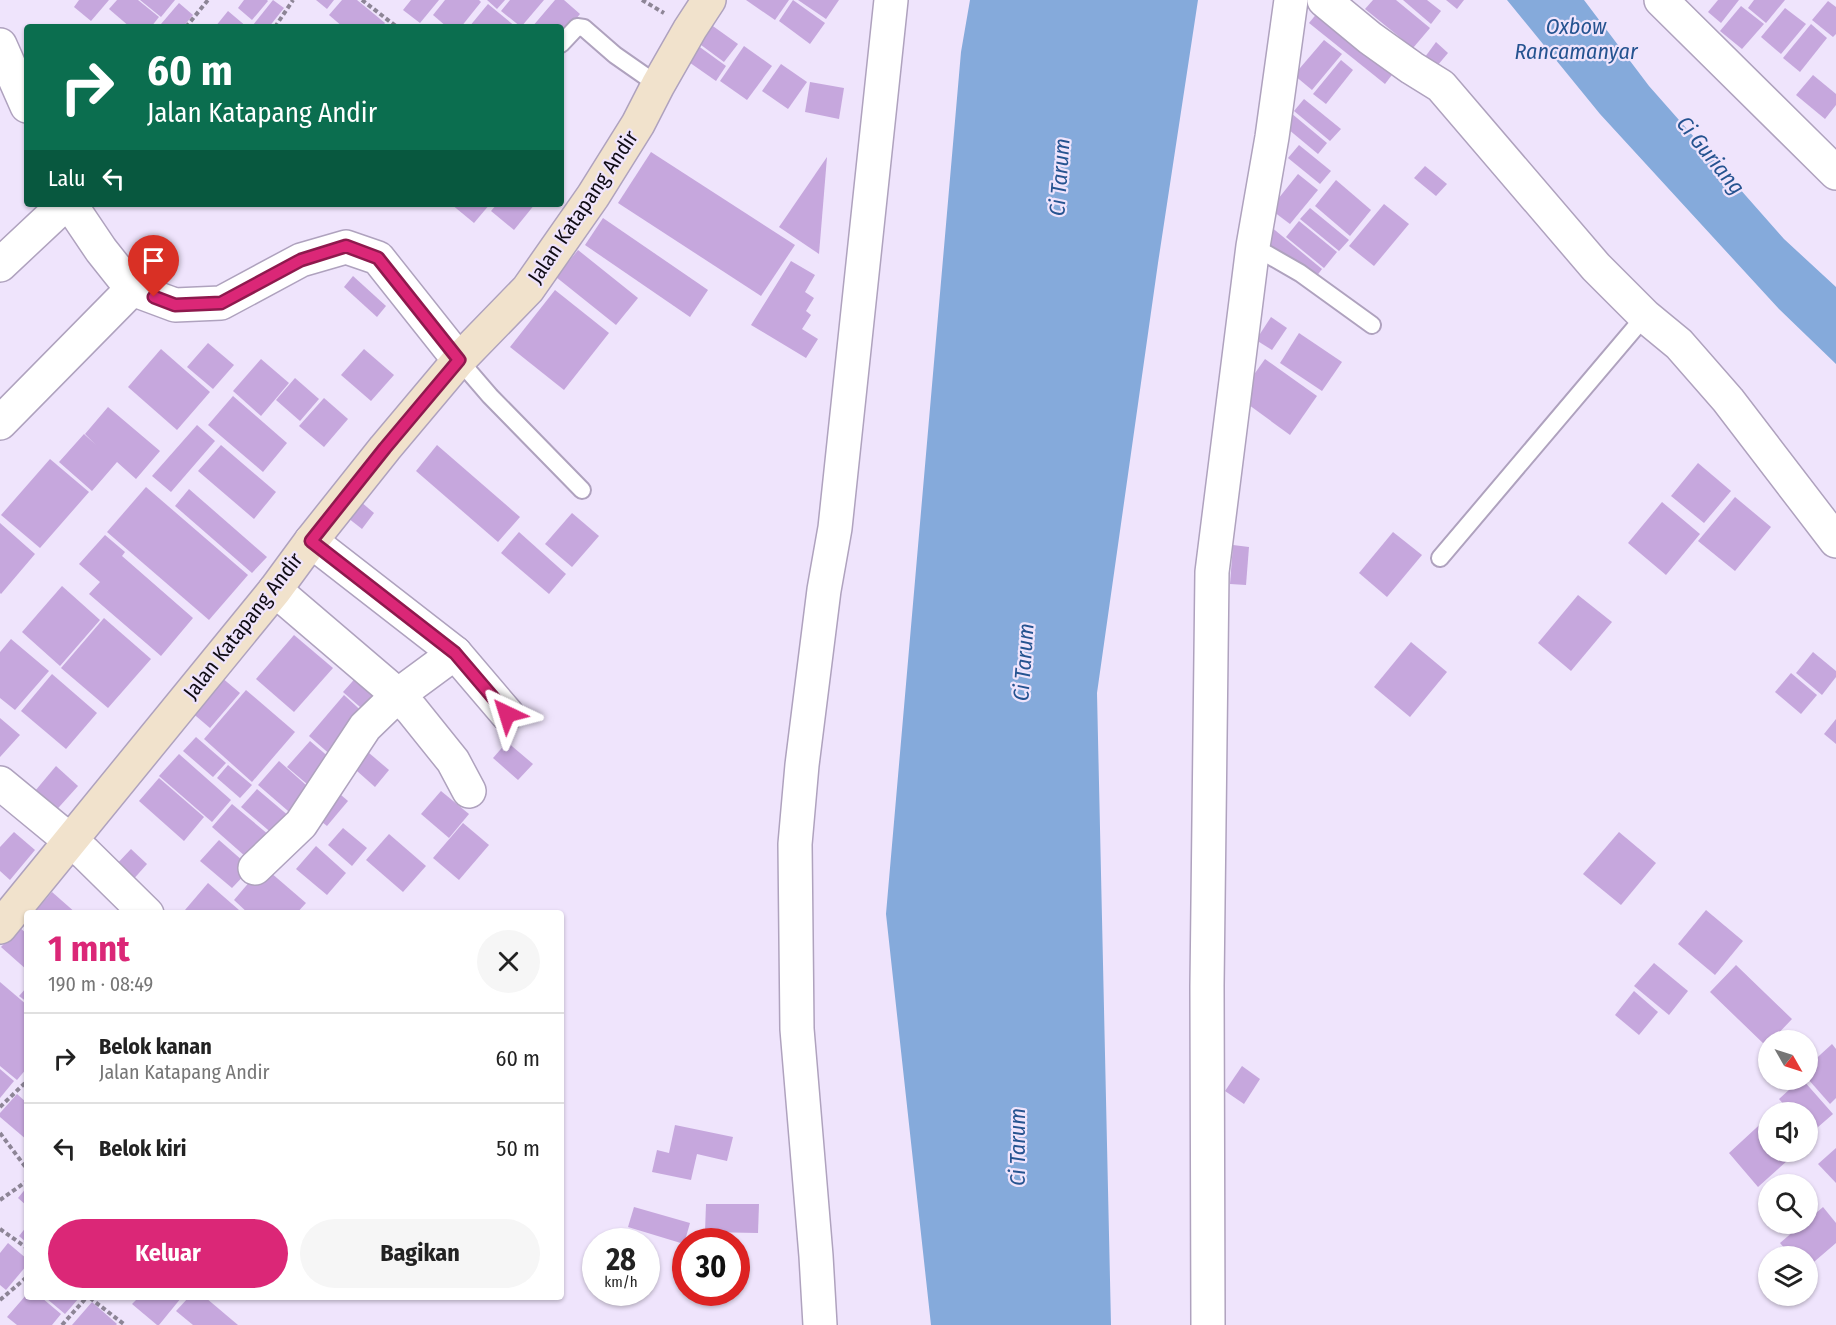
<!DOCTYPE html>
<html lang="id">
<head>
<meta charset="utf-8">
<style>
	body { margin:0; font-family:"Fira Sans Condensed",sans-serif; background:#f6f6f6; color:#222; height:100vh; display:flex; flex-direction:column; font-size:22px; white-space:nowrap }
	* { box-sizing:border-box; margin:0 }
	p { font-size:20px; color:#767676 }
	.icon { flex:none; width:33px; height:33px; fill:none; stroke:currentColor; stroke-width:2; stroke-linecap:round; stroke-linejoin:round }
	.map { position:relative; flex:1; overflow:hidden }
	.sheet { position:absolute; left:24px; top:910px; width:540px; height:390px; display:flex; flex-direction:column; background:#fff; border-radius:6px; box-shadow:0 2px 4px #0004 }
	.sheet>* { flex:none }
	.hud { position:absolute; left:24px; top:24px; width:540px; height:183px; border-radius:6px; box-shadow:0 2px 4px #0004; background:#0b6e4f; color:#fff; overflow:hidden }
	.needle { width:39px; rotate:129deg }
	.fabs { position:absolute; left:1758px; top:1030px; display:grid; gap:12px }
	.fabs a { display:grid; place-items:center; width:60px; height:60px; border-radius:50%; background:#fff; box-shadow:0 2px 4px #0004; font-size:30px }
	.speed { position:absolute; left:582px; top:1228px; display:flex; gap:12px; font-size:30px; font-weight:700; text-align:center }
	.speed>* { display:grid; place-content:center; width:78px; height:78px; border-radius:50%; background:#fff; box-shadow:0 2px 4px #0004; line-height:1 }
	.speed small { font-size:15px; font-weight:400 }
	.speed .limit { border:9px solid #d22; background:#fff; color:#111 }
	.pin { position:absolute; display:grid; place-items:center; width:51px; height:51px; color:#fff; margin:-62px -26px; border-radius:50% 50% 50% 0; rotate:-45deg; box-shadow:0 0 6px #0007 }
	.pin .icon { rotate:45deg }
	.me { position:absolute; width:66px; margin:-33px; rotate:319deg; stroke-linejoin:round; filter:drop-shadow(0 0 4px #0008) }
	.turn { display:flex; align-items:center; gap:21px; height:126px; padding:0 24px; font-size:27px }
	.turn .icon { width:78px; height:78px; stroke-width:2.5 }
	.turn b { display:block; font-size:42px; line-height:51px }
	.then { display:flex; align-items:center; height:57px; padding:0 24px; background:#0003; gap:12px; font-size:22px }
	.round { display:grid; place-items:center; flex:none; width:63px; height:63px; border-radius:32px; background:#f6f6f6 }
	.headline { display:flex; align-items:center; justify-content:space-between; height:102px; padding:0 24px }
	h1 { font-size:36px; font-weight:700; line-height:45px; color:#db2777 }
	.cta { display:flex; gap:12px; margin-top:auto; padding:12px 24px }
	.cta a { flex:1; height:69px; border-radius:36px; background:#db2777; color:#fff; font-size:24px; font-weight:700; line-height:69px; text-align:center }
	.cta a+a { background:#f6f6f6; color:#222 }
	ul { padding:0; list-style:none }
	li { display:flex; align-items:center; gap:18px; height:90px; padding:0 24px; border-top:2px solid #e0e0e0 }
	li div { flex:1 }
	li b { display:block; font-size:22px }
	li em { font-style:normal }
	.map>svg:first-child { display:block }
	.water { fill:#85aadb }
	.building { fill:#c6a7dd }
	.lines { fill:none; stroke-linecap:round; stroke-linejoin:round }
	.lane-casing { stroke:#afa2be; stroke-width:20 }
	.street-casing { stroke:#afa2be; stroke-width:36 }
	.secondary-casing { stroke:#afa2be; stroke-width:36 }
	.path { stroke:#8d8596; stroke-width:4; stroke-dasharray:4.5 3; stroke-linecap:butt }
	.lane { stroke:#fff; stroke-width:16 }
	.street { stroke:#fff; stroke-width:33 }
	.secondary { stroke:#f1e2cc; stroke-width:33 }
	.route-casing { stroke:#8e194d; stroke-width:15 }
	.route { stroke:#db2777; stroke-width:10 }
	.labels { text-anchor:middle; stroke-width:4.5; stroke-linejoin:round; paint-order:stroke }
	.street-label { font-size:21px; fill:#0f0b14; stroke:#efe4fc }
	.water-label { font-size:22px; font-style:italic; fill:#255390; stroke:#efe4fc }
</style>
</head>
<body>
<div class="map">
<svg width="1836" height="1325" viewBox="0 0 1836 1325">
	<rect width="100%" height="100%" fill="#efe4fc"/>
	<g class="water">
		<path d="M970 0H1198L1158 263 1097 693 1111 1325H931L886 914 961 52Z"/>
		<path d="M1507 0H1584L1649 86 1784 239 1836 287V364L1779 309 1600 114Z"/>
	</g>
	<g class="building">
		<path d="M79 0H109L91 21 74 7Z"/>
		<path d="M117 0H138L159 17 151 27H130L109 9Z"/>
		<path d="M140 0H175L161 17Z"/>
		<path d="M244 0H267L268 1 252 20 238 8Z"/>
		<path d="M273 0 284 8 269 27H256L253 25Z"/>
		<path d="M316 0H334L327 9Z"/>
		<path d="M342 0H357L385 23 382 27H343L329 15Z"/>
		<path d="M411 0H439L420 23 403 10Z"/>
		<path d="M445 0H479L481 2 461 27H447L433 15Z"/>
		<path d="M487 0H505L497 9Z"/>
		<path d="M510 0H544L521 27 501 11Z"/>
		<path d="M555 0H564L580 14 561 37V27H532Z"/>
		<path d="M746 0H789L775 20Z"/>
		<path d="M793 0 825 23 810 44 779 21Z"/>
		<path d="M798 0H839L826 19Z"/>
		<path d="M1373 0H1396L1430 28 1413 48 1365 9Z"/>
		<path d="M1403 0H1427L1441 11 1431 24Z"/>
		<path d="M1446 0H1464L1457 9Z"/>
		<path d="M1718 0H1739L1721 23 1708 12Z"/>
		<path d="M1754 0H1785L1766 23 1748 8Z"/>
		<path d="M1828 1 1836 7V34L1833 37 1812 20Z"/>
		<path d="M179 3 193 15 183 27H165L161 24Z"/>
		<path d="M488 4 516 27H469Z"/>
		<path d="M1323 6 1398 67 1385 84 1309 23Z"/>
		<path d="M1741 6 1764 24 1742 49 1720 31Z"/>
		<path d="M1785 8 1806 24 1781 54 1761 37Z"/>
		<path d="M228 11 247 27H215Z"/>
		<path d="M710 24 738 44 724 62 697 42Z"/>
		<path d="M1811 24 1827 38 1800 72 1783 58Z"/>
		<path d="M1324 40 1342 54 1312 90 1294 75Z"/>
		<path d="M1436 42 1448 53 1437 66 1425 57Z"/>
		<path d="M697 45 726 66 716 81 686 60Z"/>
		<path d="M744 46 772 66 747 100 720 81Z"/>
		<path d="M1341 60 1353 70 1326 104 1313 94Z"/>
		<path d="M781 64 807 82 788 109 762 91Z"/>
		<path d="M1813 75 1836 94V105L1825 119 1796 95Z"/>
		<path d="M810 82 844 88 839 119 805 112Z"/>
		<path d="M1304 99 1341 129 1330 141 1294 111Z"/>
		<path d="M1291 113 1327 143 1318 154 1282 124Z"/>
		<path d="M1299 145 1331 171 1320 184 1288 158Z"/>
		<path d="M651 152 795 245 761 296 618 203Z"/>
		<path d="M827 157 819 254 779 227Z"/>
		<path d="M1425 166 1447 184 1436 196 1414 178Z"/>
		<path d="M1298 174 1318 190 1290 224 1270 209Z"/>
		<path d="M1336 180 1371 210 1350 236 1315 206Z"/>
		<path d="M451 204H490L474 223Z"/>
		<path d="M497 204H535L514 230 491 211Z"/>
		<path d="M1384 204 1409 224 1374 266 1349 246Z"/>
		<path d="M1310 208 1349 240 1339 251 1300 219Z"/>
		<path d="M603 218 708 290 690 317 585 245Z"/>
		<path d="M1299 221 1337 252 1324 268 1286 237Z"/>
		<path d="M1270 226 1322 269 1313 281 1260 238Z"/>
		<path d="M578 250 638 298 616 325 556 277Z"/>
		<path d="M791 261 815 275 805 292 814 298 806 311 811 315 802 329 818 339 806 358 751 325Z"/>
		<path d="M353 276 386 306 377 317 344 287Z"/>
		<path d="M555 290 609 333 564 390 510 347Z"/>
		<path d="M1271 317 1287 328 1272 350 1256 340Z"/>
		<path d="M1299 333 1342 362 1322 391 1280 363Z"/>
		<path d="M208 343 234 365 213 389 187 367Z"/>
		<path d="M161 349 210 392 177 430 128 387Z"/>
		<path d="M364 349 394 375 371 401 341 375Z"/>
		<path d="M261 359 289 383 261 416 233 391Z"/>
		<path d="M1265 359 1317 396 1290 435 1238 397Z"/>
		<path d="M295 378 319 399 300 421 276 400Z"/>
		<path d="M233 396 287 443 263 472 208 425Z"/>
		<path d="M324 398 348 419 324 447 299 426Z"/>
		<path d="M108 407 160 451 136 479 117 462 92 491 59 462 84 434 96 445 85 434Z"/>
		<path d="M197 425 215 441 171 492 152 476Z"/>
		<path d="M221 445 276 492 254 519 198 471Z"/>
		<path d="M437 445 520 517 498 542 416 471Z"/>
		<path d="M50 459 89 492 40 548 1 515Z"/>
		<path d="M1698 463 1731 491 1704 523 1671 496Z"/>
		<path d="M146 487 248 575 209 620 107 532Z"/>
		<path d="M189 489 267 557 252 573 175 506Z"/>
		<path d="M1735 497 1771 527 1735 571 1698 541Z"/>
		<path d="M361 502 374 513 362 529 348 518Z"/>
		<path d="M1662 502 1700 534 1666 575 1628 543Z"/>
		<path d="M572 513 599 536 572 567 545 544Z"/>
		<path d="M0 523 35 554 1 594 0 593Z"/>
		<path d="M519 532 566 574 549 594 501 553Z"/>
		<path d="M1393 532 1422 555 1387 597 1359 573Z"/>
		<path d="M105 535 125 552 122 556 193 618 161 656 89 594 100 582 79 564Z"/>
		<path d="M1233 545 1249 547 1246 585 1230 584Z"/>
		<path d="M62 586 100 620 60 666 22 632Z"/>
		<path d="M1578 595 1612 622 1571 671 1538 643Z"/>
		<path d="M104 618 151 659 108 708 61 668Z"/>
		<path d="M294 635 333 668 294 712 256 679Z"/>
		<path d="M11 639 49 671 15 710 0 698V652Z"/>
		<path d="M1411 642 1447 672 1410 717 1374 687Z"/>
		<path d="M1813 652 1836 671V677L1822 695 1796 673Z"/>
		<path d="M360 673 386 695 368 714 343 692Z"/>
		<path d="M1791 673 1817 695 1801 714 1775 692Z"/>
		<path d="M52 674 97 713 66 749 21 711Z"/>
		<path d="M221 677 240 693 210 728 190 711Z"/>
		<path d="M246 690 295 732 252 782 204 739Z"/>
		<path d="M344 695 368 717 333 757 309 736Z"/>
		<path d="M0 718 20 735 0 757Z"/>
		<path d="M1836 719V744L1824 734Z"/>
		<path d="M196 737 226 763 213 777 183 751Z"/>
		<path d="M310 741 337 764 314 790 287 767Z"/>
		<path d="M507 742 533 764 518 780 493 758Z"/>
		<path d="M362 747 389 770 375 787 348 763Z"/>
		<path d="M179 754 231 800 212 822 159 776Z"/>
		<path d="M279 761 315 793 295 817 258 785Z"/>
		<path d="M228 765 252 785 240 798 217 778Z"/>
		<path d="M56 766 78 786 51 816 30 797Z"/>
		<path d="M159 778 204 817 184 841 139 801Z"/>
		<path d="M257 789 290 817 274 835 241 807Z"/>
		<path d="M334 789 348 801 327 826 312 814Z"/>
		<path d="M441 791 469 814 449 838 421 814Z"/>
		<path d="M232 804 275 840 254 864 212 827Z"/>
		<path d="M463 823 489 845 459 880 433 858Z"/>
		<path d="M343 828 367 848 352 866 328 845Z"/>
		<path d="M14 832 35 850 10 880 0 871V847Z"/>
		<path d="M1619 832 1656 863 1621 905 1583 874Z"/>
		<path d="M389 834 426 866 403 892 366 860Z"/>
		<path d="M219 840 251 868 232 888 200 861Z"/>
		<path d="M316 846 346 873 327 895 296 869Z"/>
		<path d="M131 849 147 864 131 882 114 867Z"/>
		<path d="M263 866 306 903 296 914H249L234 900Z"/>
		<path d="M208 883 239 910 236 914H188L185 910Z"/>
		<path d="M52 892 77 914H33Z"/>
		<path d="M1706 910 1743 941 1715 975 1678 944Z"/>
		<path d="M19 927 27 934V970L1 947Z"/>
		<path d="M1654 963 1688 991 1669 1015 1634 986Z"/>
		<path d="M1736 965 1792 1019 1771 1041H1768L1766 1046 1710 992Z"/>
		<path d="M0 982 27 1005V1068L17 1080 0 1066Z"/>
		<path d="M27 987V1002L19 996Z"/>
		<path d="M1634 991 1658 1012 1639 1035 1615 1015Z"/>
		<path d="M1832 1044 1836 1049V1098L1830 1104 1808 1079V1066Z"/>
		<path d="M1242 1066 1260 1079 1244 1104 1225 1091Z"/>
		<path d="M0 1069 14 1081 0 1098Z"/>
		<path d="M1800 1080H1803L1833 1114 1810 1134 1808 1132V1113H1791L1779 1099Z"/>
		<path d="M17 1094 27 1103V1140L0 1117V1113Z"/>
		<path d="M1768 1117V1152H1797L1758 1187 1729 1153Z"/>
		<path d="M675 1125 733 1137 727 1161 697 1154 691 1180 652 1172 657 1150 669 1153Z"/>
		<path d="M1836 1148V1183L1818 1164Z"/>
		<path d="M27 1187V1206L18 1198Z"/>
		<path d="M1808 1189 1816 1200 1808 1207Z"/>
		<path d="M706 1204H759L758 1233 705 1232Z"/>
		<path d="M634 1207 690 1223 684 1244 628 1227Z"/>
		<path d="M1823 1207 1836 1223V1243L1808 1267V1257H1792L1780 1243 1802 1224H1808V1220Z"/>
		<path d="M27 1226V1243L19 1236Z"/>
		<path d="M8 1243 27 1259V1265L6 1290 0 1285V1253Z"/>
		<path d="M27 1294V1298H42L61 1314 52 1325H17L7 1317Z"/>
		<path d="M46 1298H79L65 1314Z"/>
		<path d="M138 1298H181L159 1325H157L132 1304Z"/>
		<path d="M188 1298H206L238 1325H193L176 1311Z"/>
		<path d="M92 1302 117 1324 116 1325H72Z"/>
	</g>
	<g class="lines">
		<g class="lane-casing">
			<g id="lane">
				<path d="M561 44 577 27 584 28 615 55 658 85"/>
				<path d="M1253 246 1300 273 1372 325"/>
				<path d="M459 360 490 396 582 490"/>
				<path d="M1440 558 1645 316"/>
			</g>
		</g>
		<g class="street-casing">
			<g id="street">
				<path d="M1324 0 1370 38 1412 68 1441 86 1596 267 1645 316 1679 344 1728 400 1836 541"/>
				<path d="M1661 0 1836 173"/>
				<path d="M0 45 27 106"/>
				<path d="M70 204 101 250 132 289 175 305 221 303 301 260 346 247 378 258 459 360"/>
				<path d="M0 265 65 204"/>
				<path d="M0 423 132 289"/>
				<path d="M275 590 398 695 412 710 453 761 469 791"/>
				<path d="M455 653 507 714"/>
				<path d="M0 783 85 853 147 914"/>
				<path d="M255 868 301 824 365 727 398 695 455 653 311 541"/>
				<path d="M820 1325 816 1256 797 1029 795 844 802 765 824 590 835 528 891 0"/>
				<path d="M1208 1325 1207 986 1212 572 1253 246 1272 137 1291 0"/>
			</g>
		</g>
		<g class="secondary-casing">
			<path id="secondary" d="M0 927 275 590 311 541 385 448 459 360 528 289 593 196 638 124 658 85 690 29 709 0"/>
		</g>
		<g class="path">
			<path d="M362 0 397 27"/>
			<path d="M642 0 664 13"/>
			<path d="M186 27 208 0"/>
			<path d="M275 27 293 0"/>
			<path d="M0 1107 27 1081"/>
			<path d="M0 1133 27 1169"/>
			<path d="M0 1200 27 1181"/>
			<path d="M0 1229 27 1248"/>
			<path d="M90 1298 125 1325"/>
			<path d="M0 1300 27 1277"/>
			<path d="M62 1325 86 1298"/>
		</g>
		<use href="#lane" class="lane"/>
		<use href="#street" class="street"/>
		<use href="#secondary" class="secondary"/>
	</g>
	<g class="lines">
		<g class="route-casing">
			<path id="route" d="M154 297 175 305 221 303 301 260 346 246 378 258 459 360 385 448 311 541 455 653 507 714"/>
		</g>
		<use href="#route" class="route"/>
	</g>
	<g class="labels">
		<g class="street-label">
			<text transform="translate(583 207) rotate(-56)" y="7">Jalan Katapang Andir</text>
			<text transform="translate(243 626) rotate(-52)" y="7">Jalan Katapang Andir</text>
		</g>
		<g class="water-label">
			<text x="1576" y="34">Oxbow<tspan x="1576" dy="25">Rancamanyar</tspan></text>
			<text transform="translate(1711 155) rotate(51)" y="8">Ci Guriang</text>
			<text transform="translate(1059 177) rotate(-86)" y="8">Ci Tarum</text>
			<text transform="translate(1023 662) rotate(-86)" y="8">Ci Tarum</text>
			<text transform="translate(1017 1147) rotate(-90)" y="8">Ci Tarum</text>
		</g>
	</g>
</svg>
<div class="fabs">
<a><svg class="needle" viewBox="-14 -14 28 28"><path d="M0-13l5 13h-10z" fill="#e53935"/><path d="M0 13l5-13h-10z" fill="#767676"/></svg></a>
<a><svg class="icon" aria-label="sound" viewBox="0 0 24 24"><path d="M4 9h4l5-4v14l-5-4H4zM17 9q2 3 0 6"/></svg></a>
<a><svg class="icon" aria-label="search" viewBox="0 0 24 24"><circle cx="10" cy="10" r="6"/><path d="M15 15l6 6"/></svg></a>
<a><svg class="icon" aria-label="layers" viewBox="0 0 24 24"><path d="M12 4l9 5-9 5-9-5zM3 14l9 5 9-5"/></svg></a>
</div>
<div class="speed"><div>28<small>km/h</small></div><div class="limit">30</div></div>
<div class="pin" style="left:154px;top:297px;background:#d93025"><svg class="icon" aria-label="arrive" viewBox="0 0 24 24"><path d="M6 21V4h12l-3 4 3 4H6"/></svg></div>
<svg class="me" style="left:507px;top:714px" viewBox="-20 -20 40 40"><path d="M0-17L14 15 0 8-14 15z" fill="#db2777" stroke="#fff" stroke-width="4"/></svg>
<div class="hud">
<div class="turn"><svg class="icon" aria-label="right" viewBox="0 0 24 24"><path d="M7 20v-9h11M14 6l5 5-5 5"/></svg><div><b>60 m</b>Jalan Katapang Andir</div></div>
<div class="then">Lalu<svg class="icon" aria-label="left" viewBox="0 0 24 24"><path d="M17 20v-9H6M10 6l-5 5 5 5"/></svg></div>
</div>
<section class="sheet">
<div class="headline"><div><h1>1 mnt</h1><p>190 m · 08:49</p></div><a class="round"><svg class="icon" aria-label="close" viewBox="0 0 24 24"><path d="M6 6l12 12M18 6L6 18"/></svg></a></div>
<ul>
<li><svg class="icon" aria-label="right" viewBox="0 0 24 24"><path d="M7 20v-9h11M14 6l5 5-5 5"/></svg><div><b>Belok kanan</b><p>Jalan Katapang Andir</p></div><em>60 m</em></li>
<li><svg class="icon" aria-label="left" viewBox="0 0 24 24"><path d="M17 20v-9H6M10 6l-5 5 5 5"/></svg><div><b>Belok kiri</b></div><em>50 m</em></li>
</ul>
<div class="cta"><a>Keluar</a><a>Bagikan</a></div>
</section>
</div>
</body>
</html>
